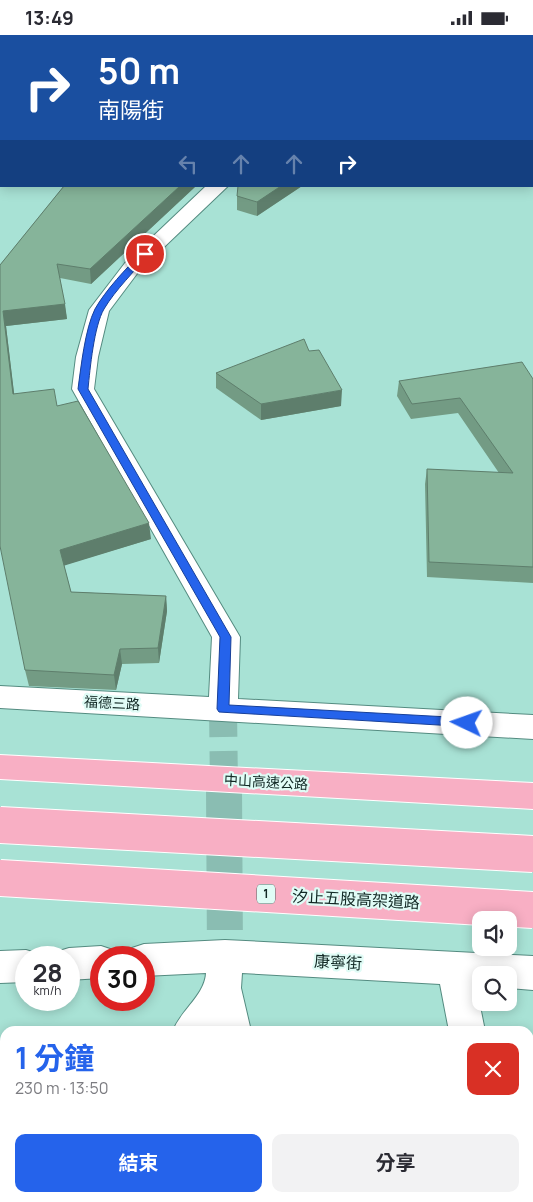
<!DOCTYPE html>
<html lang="zh-TW">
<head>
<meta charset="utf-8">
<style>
	body { margin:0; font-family:Manrope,"Noto Sans TC",sans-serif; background:#f2f2f3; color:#2b2b33; height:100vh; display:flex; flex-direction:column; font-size:19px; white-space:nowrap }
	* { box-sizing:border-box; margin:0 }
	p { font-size:16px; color:#7c7c81 }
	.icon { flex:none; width:28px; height:28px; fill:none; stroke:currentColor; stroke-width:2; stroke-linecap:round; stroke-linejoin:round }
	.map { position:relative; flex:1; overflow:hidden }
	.side { position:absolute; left:0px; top:991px; width:534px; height:176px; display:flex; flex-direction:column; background:#fff; border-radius:15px 15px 0 0; box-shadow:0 2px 12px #0003 }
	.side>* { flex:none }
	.banner { position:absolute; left:0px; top:0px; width:534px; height:152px; box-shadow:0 2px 12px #0003; background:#1a4fa0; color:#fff; overflow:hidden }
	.tools { position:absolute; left:472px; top:876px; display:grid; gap:10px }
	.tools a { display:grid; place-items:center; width:45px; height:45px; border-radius:10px; background:#fff; box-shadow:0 2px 12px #0003; font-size:25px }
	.speed { position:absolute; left:15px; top:911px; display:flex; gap:10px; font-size:25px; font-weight:700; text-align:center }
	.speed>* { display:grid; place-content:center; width:65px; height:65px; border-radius:50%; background:#fff; box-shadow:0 2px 12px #0003; line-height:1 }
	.speed small { font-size:12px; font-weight:400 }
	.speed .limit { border:8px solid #d22; background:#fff; color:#111 }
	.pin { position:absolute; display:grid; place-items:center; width:42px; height:42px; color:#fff; margin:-21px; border:2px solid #fff; border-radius:50%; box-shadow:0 1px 5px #0007 }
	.me { position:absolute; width:55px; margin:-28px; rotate:273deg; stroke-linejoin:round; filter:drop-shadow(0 0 4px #0008) }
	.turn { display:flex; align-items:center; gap:18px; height:105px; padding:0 15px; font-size:22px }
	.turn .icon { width:65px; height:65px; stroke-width:2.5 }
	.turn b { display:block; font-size:35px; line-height:42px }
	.lanes { display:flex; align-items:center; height:48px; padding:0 15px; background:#0003; justify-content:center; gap:25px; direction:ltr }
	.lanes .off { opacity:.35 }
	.round { display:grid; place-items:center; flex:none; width:52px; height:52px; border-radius:10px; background:#f2f2f3 }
	.summary { display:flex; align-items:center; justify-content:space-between; height:85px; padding:0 15px }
	h1 { font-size:30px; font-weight:700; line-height:38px; color:#2563eb }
	.primary-button { display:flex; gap:10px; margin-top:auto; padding:10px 15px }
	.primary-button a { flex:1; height:58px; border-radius:10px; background:#2563eb; color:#fff; font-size:20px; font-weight:700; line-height:58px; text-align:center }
	.primary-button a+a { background:#f2f2f3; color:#2b2b33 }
	.status { display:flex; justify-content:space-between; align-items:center; height:35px; padding:0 25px; background:#fff; direction:ltr }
	.status svg { height:14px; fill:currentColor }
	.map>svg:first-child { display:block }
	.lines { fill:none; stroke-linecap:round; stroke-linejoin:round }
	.minor-tunnel-far1 { stroke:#8abdb2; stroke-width:28; stroke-dasharray:28 14; stroke-linecap:butt }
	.minor-tunnel { stroke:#8abdb2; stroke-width:36; stroke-dasharray:36 18; stroke-linecap:butt }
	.minor-casing { stroke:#548b80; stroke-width:2 }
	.highway-casing { stroke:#fff; stroke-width:2 }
	.minor { fill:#fff; fill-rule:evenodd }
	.highway { fill:#f8afc4; fill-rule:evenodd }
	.highway-bridge-casing { stroke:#fff; stroke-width:38; stroke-linecap:butt }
	.highway-bridge { stroke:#f8afc4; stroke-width:36 }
	.wall { fill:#739b84 }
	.shaded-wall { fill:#5e7e6c }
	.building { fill:#86b49a; stroke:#5e7e6c }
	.route { fill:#2563eb; stroke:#184099 }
	.labels { text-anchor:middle; stroke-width:4.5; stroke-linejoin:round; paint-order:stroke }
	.shield { fill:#e0fcf6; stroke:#506864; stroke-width:1 }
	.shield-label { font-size:12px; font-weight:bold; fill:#122925 }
	.street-label { font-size:14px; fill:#122925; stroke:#e0fcf6 }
	.near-street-label { font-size:16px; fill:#122925; stroke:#e0fcf6 }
</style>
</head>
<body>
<div class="status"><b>13:49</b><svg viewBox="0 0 49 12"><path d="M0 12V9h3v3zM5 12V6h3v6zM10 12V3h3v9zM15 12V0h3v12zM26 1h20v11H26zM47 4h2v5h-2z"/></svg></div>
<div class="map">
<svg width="533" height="1167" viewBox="0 0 533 1167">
	<rect width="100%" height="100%" fill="#a8e2d5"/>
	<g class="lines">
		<path class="minor-tunnel-far1" d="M223 674 224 752"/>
		<path class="minor-tunnel" d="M224 751 225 921"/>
		<g class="minor-casing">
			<g id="minor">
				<path d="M347 0H363L364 1H348Z"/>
				<rect x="532" y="48" width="1" height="10"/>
				<rect x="532" y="83" width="1" height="10"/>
				<rect x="532" y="107" width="1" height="10"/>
				<rect x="0" y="112" width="1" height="10"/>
				<path d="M206 151H228L139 236 109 276 98 322 94 354 240 602 238 664 533 680V704L0 673V651L209 662 212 602 72 354 76 322 89 275 125 228Z"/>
				<path d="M225 905 533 921V955L509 953V940H481V952L476 951 485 996H449L440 949 242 938 241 953 251 996H173C180 976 205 960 206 938L144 941V922H127L132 913 144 909Z"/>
				<path d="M101 911 113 915 117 922H101V943L69 945V922H54L56 917 69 913Z"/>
				<path d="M26 915 39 919 40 922H26V947L0 948V916Z"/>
				<path d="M5 1150V1162H42L40 1167H0V1159Z"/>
				<path d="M134 1162H174L175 1167H135Z"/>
				<path d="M248 1162H288L289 1167H249Z"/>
				<path d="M476 1162H516L517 1167H477Z"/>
			</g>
		</g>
		<g class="highway-casing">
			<path id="highway" d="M0 720 533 748V774L0 744Z"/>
		</g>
		<use href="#minor" class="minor"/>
		<use href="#highway" class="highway"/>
		<g class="highway-bridge-casing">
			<g id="highway-bridge">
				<path d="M0 790 533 819"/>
				<path d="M0 843 533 875"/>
			</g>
		</g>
		<use href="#highway-bridge" class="highway-bridge"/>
	</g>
	<g class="wall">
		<path d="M64 151H196L91 249 60 243 67 284 6 291 14 359 57 371 151 504 64 530 71 557 166 561 167 576 159 628 122 629 116 655 29 651 25 635 0 230Z"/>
		<path d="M302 151 257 181 237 175V161Z"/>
		<path d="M216 338 341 371 261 385 216 353Z"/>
		<path d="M533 344V548L427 542 425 449 427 434 499 438 458 378 411 384 397 361 399 346Z"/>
	</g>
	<g class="shaded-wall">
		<path d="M180 151H196L91 249 90 234Z"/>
		<path d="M281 151H302L257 181V167Z"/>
		<path d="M65 269 67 284 6 291 16 374 13 359 3 276Z"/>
		<path d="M342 355 341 371 261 385V369Z"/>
		<path d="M149 488 151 504 63 531 60 515Z"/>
		<path d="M166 561 167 576 159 628 158 613Z"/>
		<path d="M120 614 122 629 116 655 114 640Z"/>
	</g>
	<g class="building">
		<path d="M64 151H180L90 234 57 229 65 269 3 276 13 359 54 354 57 371 78 366 149 488 60 515 71 557 166 561 158 613 120 614 114 640 25 635 0 511V230Z"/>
		<path d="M238 151H281L257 167 237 161Z"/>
		<path d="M304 304 309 316 319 315 342 355 261 369 216 338Z"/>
		<path d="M522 327 533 344V532L429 527 427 434 513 438 460 363 412 369 399 346Z"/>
	</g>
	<path class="route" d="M142 218 149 219C134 237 116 254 104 274 94 291 90 334 88 354L231 602 229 670 467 683 473 688 472 692 219 677 217 674 220 602 78 354C81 332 85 294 95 274 105 256 127 232 142 218Z"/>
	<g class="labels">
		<rect class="shield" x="257" y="849.5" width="18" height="19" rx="4"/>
		<g class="shield-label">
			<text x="266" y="863">1</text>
		</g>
		<g class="street-label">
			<text transform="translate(112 668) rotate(3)" y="5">福德三路</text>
			<text transform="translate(266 747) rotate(3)" y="5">中山高速公路</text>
		</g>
		<g class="near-street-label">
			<text transform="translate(356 864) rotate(3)" y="6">汐止五股高架道路</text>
			<text transform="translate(338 927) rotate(3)" y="6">康寧街</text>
		</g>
	</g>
</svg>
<div class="tools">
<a><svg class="icon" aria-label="sound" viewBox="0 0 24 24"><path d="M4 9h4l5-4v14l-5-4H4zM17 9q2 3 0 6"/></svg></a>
<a><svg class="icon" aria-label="search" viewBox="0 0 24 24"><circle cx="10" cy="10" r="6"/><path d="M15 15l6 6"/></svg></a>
</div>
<div class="speed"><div>28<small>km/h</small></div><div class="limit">30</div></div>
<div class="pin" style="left:145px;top:219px;background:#d93025"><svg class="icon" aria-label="arrive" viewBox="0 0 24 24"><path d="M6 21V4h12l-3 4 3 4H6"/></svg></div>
<svg class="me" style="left:467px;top:688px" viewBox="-20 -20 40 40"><circle r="19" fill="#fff"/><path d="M0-13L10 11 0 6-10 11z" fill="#2563eb"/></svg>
<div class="banner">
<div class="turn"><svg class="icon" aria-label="right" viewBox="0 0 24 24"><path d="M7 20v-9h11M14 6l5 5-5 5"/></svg><div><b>50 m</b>南陽街</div></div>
<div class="lanes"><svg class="icon off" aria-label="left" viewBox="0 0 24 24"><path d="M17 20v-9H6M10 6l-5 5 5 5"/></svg><svg class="icon off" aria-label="ahead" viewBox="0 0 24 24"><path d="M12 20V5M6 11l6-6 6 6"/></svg><svg class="icon off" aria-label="ahead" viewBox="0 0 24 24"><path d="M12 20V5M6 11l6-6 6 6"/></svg><svg class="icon" aria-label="right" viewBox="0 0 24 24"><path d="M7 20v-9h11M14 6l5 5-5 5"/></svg></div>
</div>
<section class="side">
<div class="summary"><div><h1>1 分鐘</h1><p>230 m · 13:50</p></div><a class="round" style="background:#d93025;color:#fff"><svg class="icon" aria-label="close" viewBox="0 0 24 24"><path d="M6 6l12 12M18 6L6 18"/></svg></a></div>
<div class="primary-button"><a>結束</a><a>分享</a></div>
</section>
</div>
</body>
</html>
